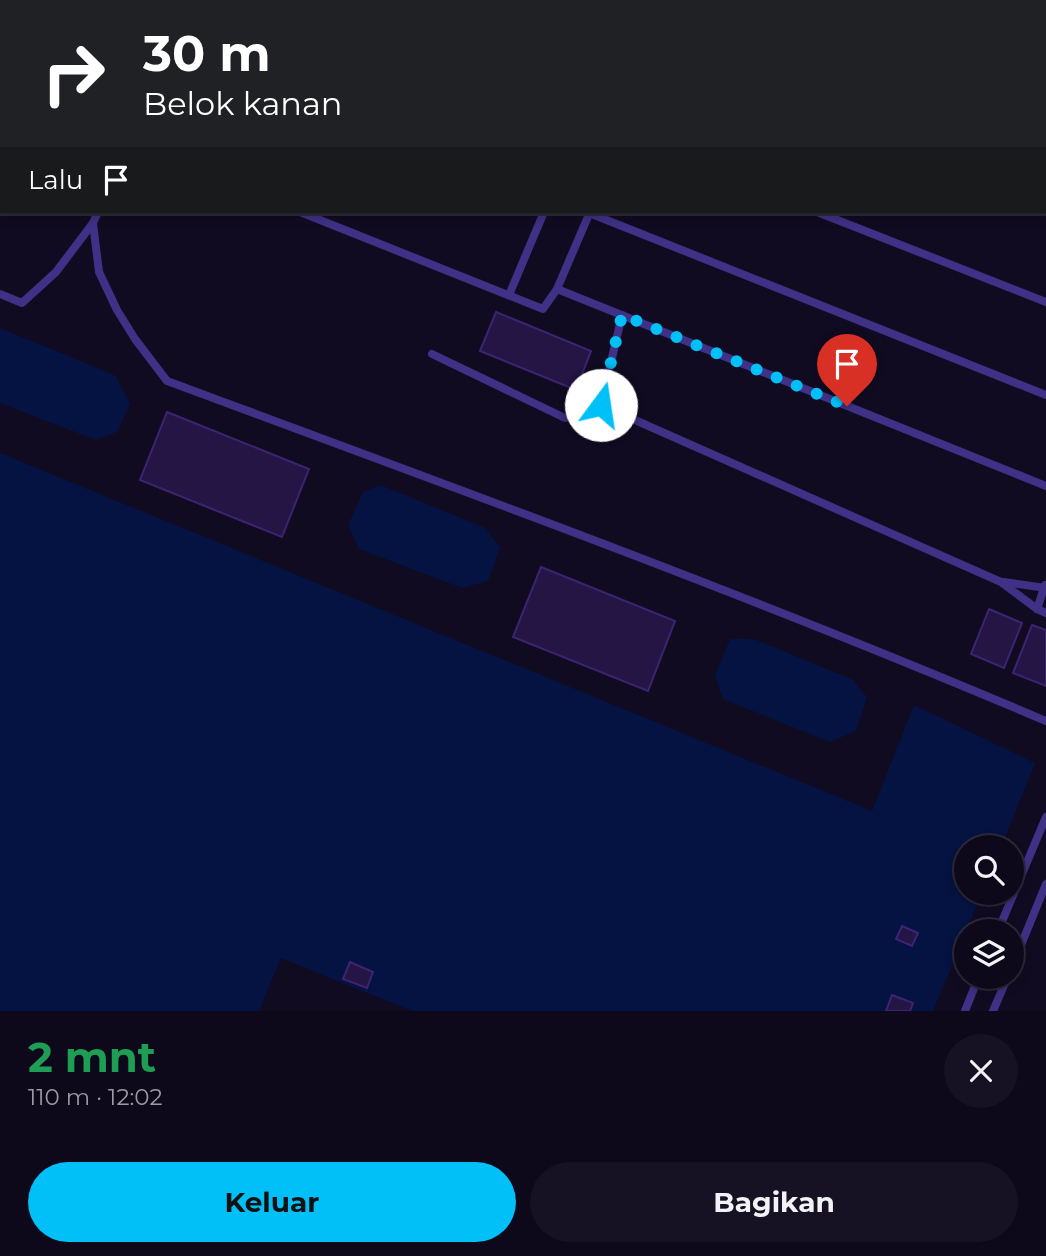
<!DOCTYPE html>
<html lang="id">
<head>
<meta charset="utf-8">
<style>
	body { margin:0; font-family:Montserrat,sans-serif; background:#161123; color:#f1f3f6; height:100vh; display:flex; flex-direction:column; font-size:26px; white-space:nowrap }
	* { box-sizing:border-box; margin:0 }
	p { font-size:23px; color:#9a9aa2 }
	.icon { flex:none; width:38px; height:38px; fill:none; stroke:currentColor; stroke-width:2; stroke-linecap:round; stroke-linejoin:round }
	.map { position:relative; height:1011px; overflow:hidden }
	.drawer { display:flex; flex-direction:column; background:#0d081a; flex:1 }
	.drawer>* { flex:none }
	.top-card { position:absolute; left:0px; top:0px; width:1046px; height:214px; box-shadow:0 4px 10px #0003,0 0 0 2px #2d2939; background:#202124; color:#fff; overflow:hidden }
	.controls { position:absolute; left:954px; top:835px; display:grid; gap:14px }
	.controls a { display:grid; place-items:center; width:70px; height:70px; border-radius:50%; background:#0d081a; box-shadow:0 4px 10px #0003,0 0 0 2px #2d2939; font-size:35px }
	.pin { position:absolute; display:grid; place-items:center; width:60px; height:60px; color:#fff; margin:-72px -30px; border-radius:50% 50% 50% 0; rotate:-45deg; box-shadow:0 0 7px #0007 }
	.pin .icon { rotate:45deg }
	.me { position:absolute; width:77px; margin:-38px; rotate:14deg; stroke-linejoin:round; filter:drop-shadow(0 0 5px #0008) }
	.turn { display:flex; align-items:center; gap:24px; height:147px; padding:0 28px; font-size:32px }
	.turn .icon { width:91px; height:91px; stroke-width:2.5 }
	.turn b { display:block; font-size:49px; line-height:60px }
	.then { display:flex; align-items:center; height:66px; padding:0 28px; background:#0003; gap:14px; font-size:26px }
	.round { display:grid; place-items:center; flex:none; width:74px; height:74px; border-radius:37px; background:#161123 }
	.overview { display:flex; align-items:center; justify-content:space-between; height:119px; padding:0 28px }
	h1 { font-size:42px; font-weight:700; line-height:52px; color:#1e9e55 }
	.cta { display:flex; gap:14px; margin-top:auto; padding:14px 28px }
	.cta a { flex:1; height:80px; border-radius:42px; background:#00c0f7; color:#111; font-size:28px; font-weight:700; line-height:80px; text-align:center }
	.cta a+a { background:#161123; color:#f1f3f6 }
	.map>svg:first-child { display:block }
	.water { fill:#041341 }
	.pier { fill:#110b22 }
	.building { fill:#241545; stroke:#3d2473; stroke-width:2 }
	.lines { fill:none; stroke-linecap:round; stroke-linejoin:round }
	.lane { stroke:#3e3186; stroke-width:8 }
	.route { stroke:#00c0f7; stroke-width:12; stroke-dasharray:0 21.6 }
</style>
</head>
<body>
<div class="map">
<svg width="1046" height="1011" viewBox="0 0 1046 1011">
	<rect width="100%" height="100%" fill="#110b22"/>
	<path class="water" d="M0 328 914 705 1035 763 1001 847H966V892L982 893 933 1011H412L281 958 259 1011H0Z"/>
	<path class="pier" d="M115 375 381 485 363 492 348 525 359 549 462 588 488 581 500 548 486 529 754 639H730L715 676 723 699 830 742 856 731 867 697 852 679 914 705 872 811 0 453V403L96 440 117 432 130 404Z"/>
	<g class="building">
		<path d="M496 312 591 351 576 390 480 351Z"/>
		<path d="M167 412 309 469 282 537 140 480Z"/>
		<path d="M541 567 675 621 648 691 513 637Z"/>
		<path d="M989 609 1022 623 1004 668 971 654Z"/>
		<path d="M1032 625 1046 630V686L1013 673Z"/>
		<path d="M902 926 918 933 912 946 896 939Z"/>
		<path d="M350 962 373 972 367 988 343 979Z"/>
		<path d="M892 995 913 1003 910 1011H886Z"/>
	</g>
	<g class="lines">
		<g class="lane">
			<path d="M257 0 261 2"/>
			<path d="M507 0 511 2"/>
			<path d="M785 0 790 2"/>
			<path d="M1042 0 1046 1"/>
			<path d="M200 2 201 0"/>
			<path d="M629 2 630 0"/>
			<path d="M679 2V0"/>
			<path d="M1045 97 1046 98"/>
			<path d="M1045 199H1046"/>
			<path d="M98 212 93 223 99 272 117 310 135 339 167 381C462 490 757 598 1046 721"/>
			<path d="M300 212 543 309 557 289 590 212"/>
			<path d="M817 212 1046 302"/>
			<path d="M589 213 1046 395"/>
			<path d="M557 289 1046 486"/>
			<path d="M0 294 22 303 56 272 93 223"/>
			<path d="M509 295 544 212"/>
			<path d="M432 354 565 418C578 417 592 416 601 405L622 315"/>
			<path d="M601 405 1001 582 1037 609 1046 613"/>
			<path d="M1004 582 1046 588"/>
			<path d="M1037 609 1045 585"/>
			<path d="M998 931 1046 817"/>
			<path d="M1012 967 1046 884"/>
			<path d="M965 1011 979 976"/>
			<path d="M993 1011 1008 976"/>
		</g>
	</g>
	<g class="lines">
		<path class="route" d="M601 405 622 315 847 406"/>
	</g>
</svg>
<div class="controls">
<a><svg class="icon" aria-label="search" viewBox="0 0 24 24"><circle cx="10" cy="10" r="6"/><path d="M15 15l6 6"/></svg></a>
<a><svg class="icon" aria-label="layers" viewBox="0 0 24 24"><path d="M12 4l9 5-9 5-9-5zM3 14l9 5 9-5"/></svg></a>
</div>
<div class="pin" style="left:847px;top:406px;background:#d93025"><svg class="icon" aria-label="arrive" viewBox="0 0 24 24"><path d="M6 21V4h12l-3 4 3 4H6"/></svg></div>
<svg class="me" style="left:601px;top:405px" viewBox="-20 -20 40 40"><circle r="19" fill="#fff"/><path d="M0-13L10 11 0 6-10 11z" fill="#00c0f7"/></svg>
<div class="top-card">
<div class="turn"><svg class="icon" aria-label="right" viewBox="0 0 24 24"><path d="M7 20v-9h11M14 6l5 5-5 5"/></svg><div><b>30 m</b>Belok kanan</div></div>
<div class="then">Lalu<svg class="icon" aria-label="arrive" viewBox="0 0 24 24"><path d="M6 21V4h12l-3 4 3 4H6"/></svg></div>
</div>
</div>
<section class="drawer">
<div class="overview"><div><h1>2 mnt</h1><p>110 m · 12:02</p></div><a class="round"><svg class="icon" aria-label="close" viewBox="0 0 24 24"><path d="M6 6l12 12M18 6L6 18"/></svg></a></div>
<div class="cta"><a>Keluar</a><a>Bagikan</a></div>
</section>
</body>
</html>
